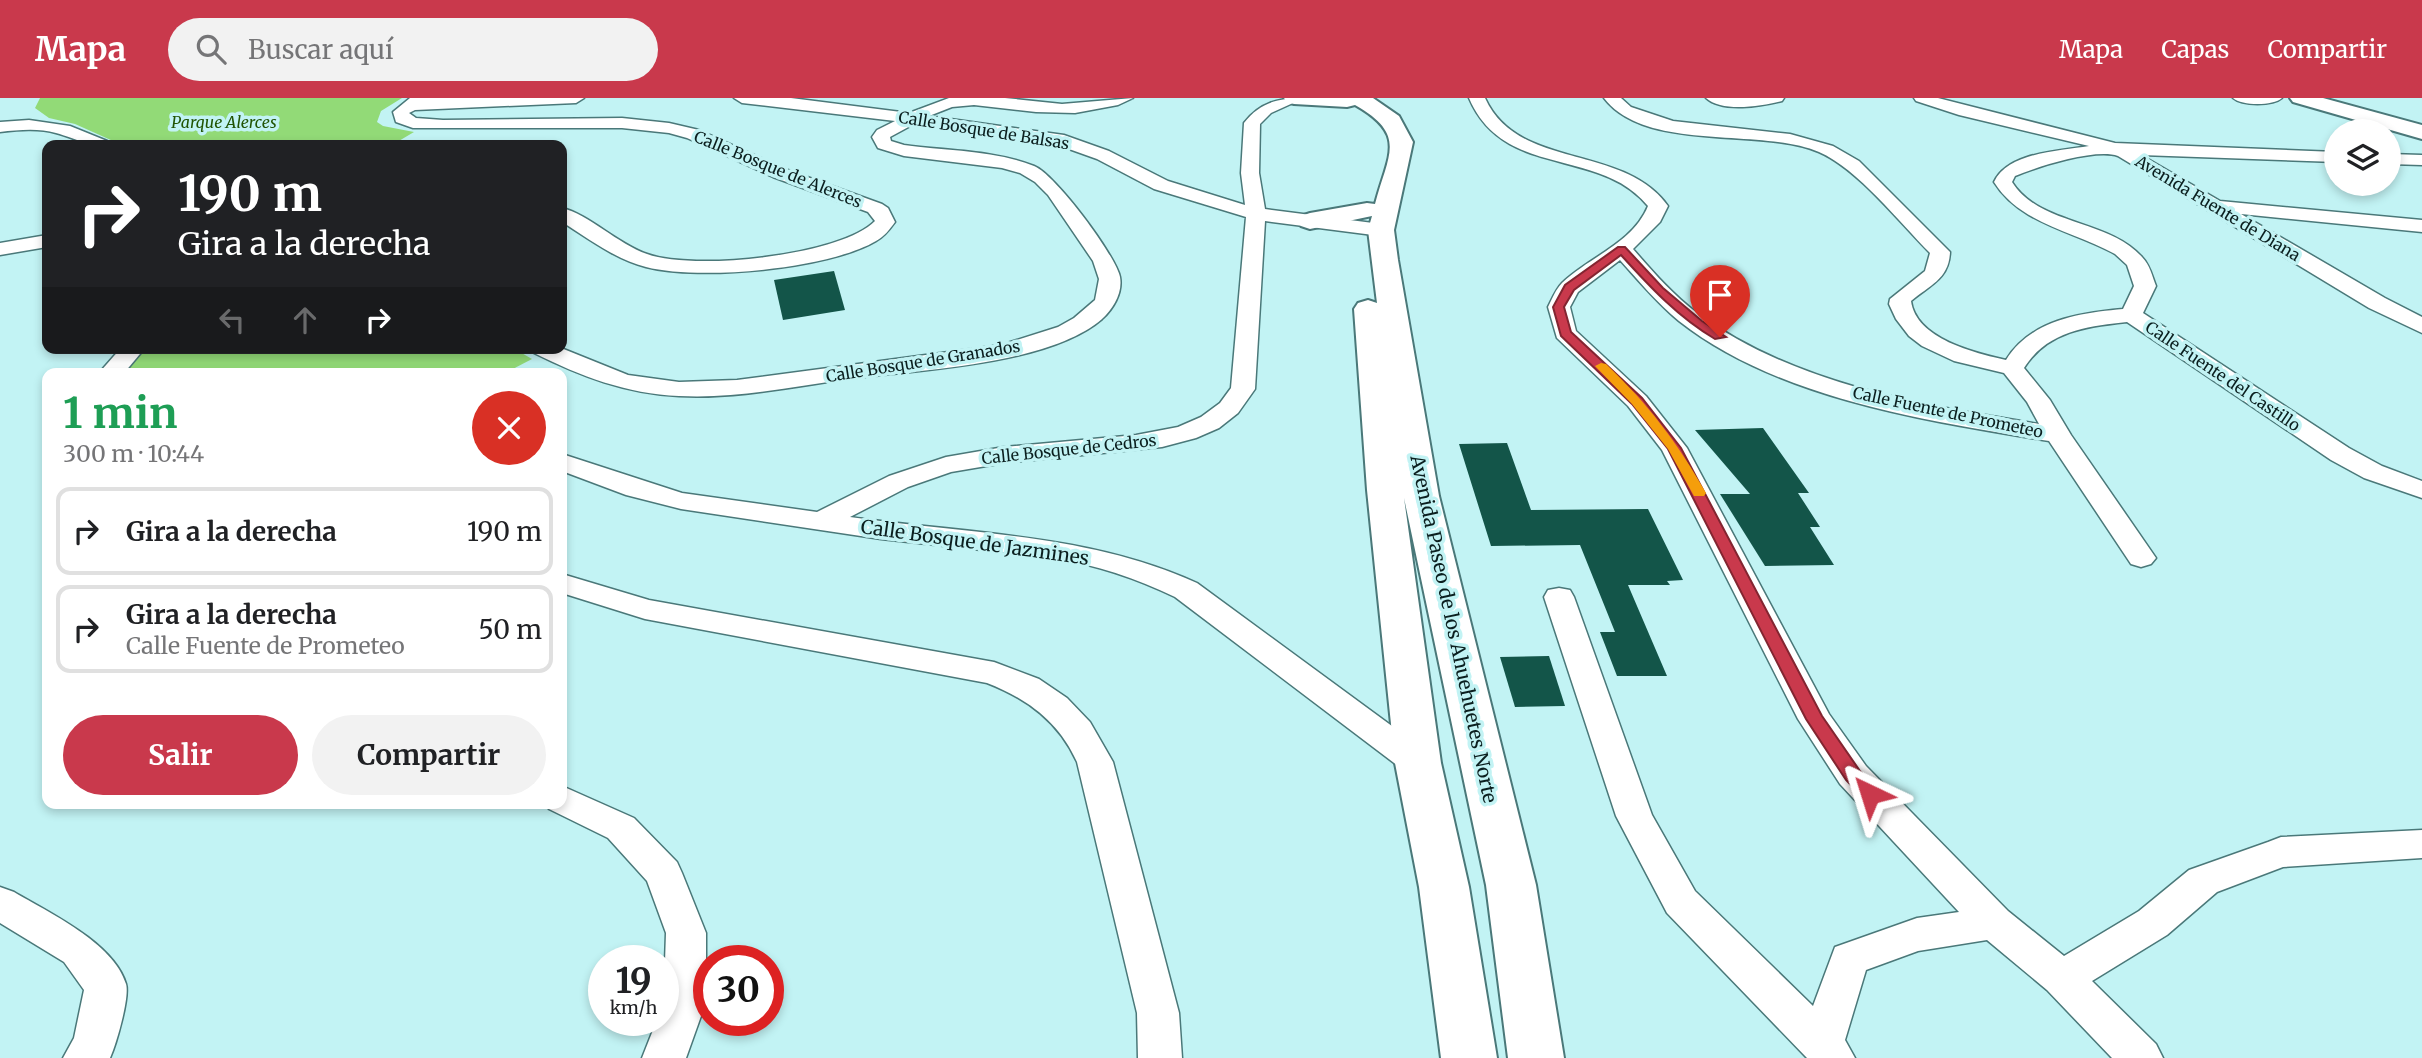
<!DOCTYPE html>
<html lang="es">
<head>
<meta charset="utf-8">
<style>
	body { margin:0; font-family:Merriweather,serif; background:#f2f2f2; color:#202124; height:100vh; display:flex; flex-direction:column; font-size:26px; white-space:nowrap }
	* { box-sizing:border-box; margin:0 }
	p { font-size:23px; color:#757577 }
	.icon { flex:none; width:38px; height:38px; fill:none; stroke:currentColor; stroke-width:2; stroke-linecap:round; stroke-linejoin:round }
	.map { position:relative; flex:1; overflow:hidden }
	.drawer { position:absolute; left:42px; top:270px; width:525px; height:441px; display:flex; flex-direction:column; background:#fff; border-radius:14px; box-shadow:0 4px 10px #0003 }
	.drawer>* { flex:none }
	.guide { position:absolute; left:42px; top:42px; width:525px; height:214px; border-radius:14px; box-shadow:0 4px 10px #0003; background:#202124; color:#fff; overflow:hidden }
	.buttons { position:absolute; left:2324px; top:21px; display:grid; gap:14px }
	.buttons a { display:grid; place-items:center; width:77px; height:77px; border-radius:50%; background:#fff; box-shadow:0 4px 10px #0003; font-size:35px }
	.speed { position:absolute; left:588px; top:847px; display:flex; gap:14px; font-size:35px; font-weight:700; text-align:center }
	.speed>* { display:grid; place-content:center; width:91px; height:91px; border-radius:50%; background:#fff; box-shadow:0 4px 10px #0003; line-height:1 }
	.speed small { font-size:18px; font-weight:400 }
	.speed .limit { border:10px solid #d22; background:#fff; color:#111 }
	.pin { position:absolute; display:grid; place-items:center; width:60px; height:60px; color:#fff; margin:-72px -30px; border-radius:50% 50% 50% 0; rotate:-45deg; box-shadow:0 0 7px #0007 }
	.pin .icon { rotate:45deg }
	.me { position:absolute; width:77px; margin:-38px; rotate:319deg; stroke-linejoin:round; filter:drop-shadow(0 0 5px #0008) }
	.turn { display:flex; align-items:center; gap:24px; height:147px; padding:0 21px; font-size:32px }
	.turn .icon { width:91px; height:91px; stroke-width:2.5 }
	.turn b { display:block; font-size:49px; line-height:60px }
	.lanes { display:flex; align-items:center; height:66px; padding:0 21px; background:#0003; justify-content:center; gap:35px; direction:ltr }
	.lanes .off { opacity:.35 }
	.round { display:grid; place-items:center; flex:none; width:74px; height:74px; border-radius:37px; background:#f2f2f2 }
	.summary { display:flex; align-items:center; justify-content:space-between; height:119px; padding:0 21px }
	h1 { font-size:42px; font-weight:700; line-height:52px; color:#1e9e55 }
	.button { display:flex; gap:14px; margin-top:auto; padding:14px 21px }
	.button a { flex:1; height:80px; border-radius:42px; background:#c9394c; color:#fff; font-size:28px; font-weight:700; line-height:80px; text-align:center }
	.button a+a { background:#f2f2f2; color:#202124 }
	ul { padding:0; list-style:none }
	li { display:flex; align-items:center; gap:21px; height:88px; margin:0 14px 10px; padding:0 7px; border:4px solid #e0e0e0; border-radius:14px }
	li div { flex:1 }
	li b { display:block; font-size:26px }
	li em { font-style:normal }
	header { display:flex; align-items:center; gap:42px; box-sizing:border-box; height:98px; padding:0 35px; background:#c9394c; color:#fff }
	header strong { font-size:33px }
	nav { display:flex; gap:38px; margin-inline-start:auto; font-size:24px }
	.search { width:490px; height:63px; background:#f2f2f2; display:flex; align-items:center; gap:18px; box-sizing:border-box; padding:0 24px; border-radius:38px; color:#757577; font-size:26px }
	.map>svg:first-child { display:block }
	.green { fill:#92da77 }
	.building { fill:#135549 }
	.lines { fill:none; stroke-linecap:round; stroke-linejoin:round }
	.street-casing { stroke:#4a7879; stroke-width:3 }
	.secondary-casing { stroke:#4a7879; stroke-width:4 }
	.street { fill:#fff; fill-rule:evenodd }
	.secondary { fill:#fff; fill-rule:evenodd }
	.route { fill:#c9394c; stroke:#832531; stroke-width:2 }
	.slow { fill:#f59e0b }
	.labels { text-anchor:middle; stroke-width:7; stroke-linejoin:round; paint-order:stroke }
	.far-park-label { font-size:16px; font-style:italic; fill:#215404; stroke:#c2f3f4 }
	.far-street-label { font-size:16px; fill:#0b1f1f; stroke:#c2f3f4 }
	.street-label { font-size:19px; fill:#0b1f1f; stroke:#c2f3f4 }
</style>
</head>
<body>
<header>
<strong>Mapa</strong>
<div class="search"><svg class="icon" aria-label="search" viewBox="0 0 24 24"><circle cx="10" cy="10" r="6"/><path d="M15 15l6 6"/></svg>Buscar aquí</div>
<nav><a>Mapa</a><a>Capas</a><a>Compartir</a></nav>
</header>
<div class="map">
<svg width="2422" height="960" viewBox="0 0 2422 960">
	<rect width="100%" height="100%" fill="#c2f3f4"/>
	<g class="green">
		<path d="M40 0H402L381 13 377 24 383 28 414 34 392 47H122L75 26 49 20 35 10Z"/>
		<path d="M144 250H513L532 261 505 275H121Z"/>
	</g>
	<g class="building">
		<path d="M834 173 845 212 783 222 774 182Z"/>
		<path d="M1763 330 1809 395H1798L1820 429H1810L1834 467 1765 468 1720 396H1750L1695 332Z"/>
		<path d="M1507 345 1531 412 1648 411 1683 482 1667 483 1670 487H1628L1667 578H1617L1600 534H1615L1580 447 1491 448 1459 346Z"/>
		<path d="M1549 558 1565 608 1515 609 1500 559Z"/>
	</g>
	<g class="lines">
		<g class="street-casing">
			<g id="street">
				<path d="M410 0H584L576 5 415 12 409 15 416 20 443 22 622 20 669 25 699 32 785 71 882 106 888 110 895 124C890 131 884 139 876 143 829 171 699 183 646 169 615 161 589 141 562 124V110C588 116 618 146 647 156 692 173 841 158 875 123L868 114 773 79 687 40 669 35 622 30H413L396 24 393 14Z"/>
				<path d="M734 0H791L909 15 949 0H1005L1062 6 1133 0 1118 7 1075 15 1036 14 974 7 952 9 929 18 1064 37 1109 53 1168 83 1245 107 1241 75 1244 25C1260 4 1279 0 1304 0L1271 15 1260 26 1259 75 1265 111 1381 126 1388 128 1391 132 1388 136 1381 138 1265 123 1255 291 1238 315 1219 330 1196 340 1162 349 1004 365 951 374 908 389 850 419C967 436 1087 435 1197 485L1430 656 1436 665 1430 674 1418 678 1406 674 1175 499C1136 480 1096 467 1054 460L881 441 681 411 626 397 562 373V356L682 395 817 414 889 378 946 359 1004 349 1136 337 1178 329 1201 319 1220 305 1231 290 1246 119 1154 91 1097 61 1055 46 914 26 890 39 891 43 904 47C947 53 994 52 1034 68 1055 76 1116 158 1120 179 1123 195 1113 211 1102 221 1049 267 917 272 848 281 792 289 735 301 679 298 627 296 580 278 534 255L531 250H561L628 277 679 284 737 282 1001 247 1058 229 1074 220 1095 202 1099 181 1093 163 1048 97 1035 84 1020 75 1002 70 904 58 878 50 872 39 877 32 895 23 742 5Z"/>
				<path d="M1469 0H1485C1518 73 1623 45 1668 108L1660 124 1633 151C1653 174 1673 197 1697 215 1794 287 1923 307 2039 326L2027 304 2004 275 1954 263 1922 248 1909 238 1896 221 1889 206 1890 201 1925 173 1930 155C1899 124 1858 71 1819 54 1761 29 1646 55 1604 0H1621L1631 9 1673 23 1790 36 1833 48 1859 63 1950 154C1949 181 1930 187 1911 203 1916 241 1975 255 2006 262 2031 222 2079 215 2123 211L2134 188 2127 167 2115 156C2074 133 2020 126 1994 84 2008 54 2060 53 2089 48L1959 17 1916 3 1914 0H1938L2115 45 2336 54V64L2141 57 2220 103 2422 122V134L2241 116 2385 200 2422 219V235L2369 210 2118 58C2095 50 2037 69 2015 78L2012 84C2040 128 2108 121 2142 159 2150 167 2152 178 2156 188L2143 215 2349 350 2382 368 2422 383V400L2364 380 2331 362 2127 224C2088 228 2047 233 2024 270L2050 302 2071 337 2156 460 2151 466 2141 469 2131 466 2049 343C1928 323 1778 301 1679 223 1657 205 1639 183 1620 162L1578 194 1570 209 1576 233 1646 298 1687 350 1829 616 1866 668 2008 813 2064 858 2139 813 2189 772 2268 744 2281 739 2422 732V760L2283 769 2217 794 2167 837 2092 883 2156 946 2163 960H2112L2047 892 1987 842 1918 853 1866 872 1845 942 1855 960H1807L1667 815 1616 718 1544 499 1548 492 1559 490 1570 492 1574 499 1652 717 1695 793 1813 908 1835 849 1917 820 1959 814 1840 686 1798 621 1662 352 1628 308 1557 240 1548 209C1552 201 1556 191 1562 185 1589 159 1633 145 1648 108 1599 48 1504 82 1469 0Z"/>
				<path d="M1706 0H1784L1782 3C1762 8 1722 15 1706 0Z"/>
				<path d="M2233 0H2282C2273 8 2242 8 2233 0Z"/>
				<path d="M29 22 70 28 107 43 110 47C85 48 78 41 56 35 38 30 19 32 0 34V24Z"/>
				<path d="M2389 56 2422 57V67L2389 66Z"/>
				<path d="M47 137V149L0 157V145Z"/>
				<path d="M121 250H145L124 275H99Z"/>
				<path d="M562 476 649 502 994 564 1039 581 1067 600 1090 624 1113 664 1179 915 1182 960H1138L1137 915 1077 664C1059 624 1028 601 987 585L645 521 562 495Z"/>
				<path d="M562 688 634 720 677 764 682 775 706 835V904L686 960H642L657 922H663L666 835 647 783 608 740 549 711 546 705H562Z"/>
				<path d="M0 789 14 794C48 814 114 845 126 886 130 899 116 947 110 960H63L74 940 84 892 64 864 0 825Z"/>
			</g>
		</g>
		<g class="secondary-casing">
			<g id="secondary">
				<path d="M1284 0H1373L1399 18 1413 44 1394 132 1398 162 1439 398 1536 787 1564 960H1508L1486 787 1404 400 1441 665 1469 789 1497 960H1441L1419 789 1395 665 1367 392 1354 211 1358 205 1368 202 1377 205 1368 132 1372 118 1310 131 1301 128 1297 123 1301 118 1310 115 1367 105 1375 106C1388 56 1408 37 1355 7L1347 9 1294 6 1287 4Z"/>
				<path d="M2290 0H2323L2422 27V41L2293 4Z"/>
			</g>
		</g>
		<use href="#street" class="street"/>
		<use href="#secondary" class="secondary"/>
	</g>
	<path class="route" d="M1618 149H1625L1663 190 1702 223 1726 239 1715 241C1678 219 1650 189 1621 157L1574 192 1564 209 1571 234 1642 300 1681 350 1822 618 1860 673 1880 696 1877 701H1864L1846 682 1806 621 1668 351 1632 306 1561 238 1553 209 1565 187Z"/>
	<path class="slow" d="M1601 265 1606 266C1648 306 1677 344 1706 395L1704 398H1694L1668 351 1632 306 1595 268Z"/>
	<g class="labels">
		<g class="far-park-label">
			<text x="224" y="30">Parque Alerces</text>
		</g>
		<g class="far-street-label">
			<text transform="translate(984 32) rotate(9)" y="6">Calle Bosque de Balsas</text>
			<text transform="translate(778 71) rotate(22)" y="6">Calle Bosque de Alerces</text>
			<text transform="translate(2218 110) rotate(31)" y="6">Avenida Fuente de Diana</text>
			<text transform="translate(923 263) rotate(-9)" y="6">Calle Bosque de Granados</text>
			<text transform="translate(2223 278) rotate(34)" y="6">Calle Fuente del Castillo</text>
			<text transform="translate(1948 314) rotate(12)" y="6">Calle Fuente de Prometeo</text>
			<text transform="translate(1069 351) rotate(-6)" y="6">Calle Bosque de Cedros</text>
		</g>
		<g class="street-label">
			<text transform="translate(975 444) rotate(8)" y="7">Calle Bosque de Jazmines</text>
			<text transform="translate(1454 531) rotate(78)" y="7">Avenida Paseo de los Ahuehuetes Norte</text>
		</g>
	</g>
</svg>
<div class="buttons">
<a><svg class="icon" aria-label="layers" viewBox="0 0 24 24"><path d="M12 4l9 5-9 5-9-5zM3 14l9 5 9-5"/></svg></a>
</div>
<div class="speed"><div>19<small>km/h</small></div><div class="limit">30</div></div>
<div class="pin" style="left:1720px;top:239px;background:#d93025"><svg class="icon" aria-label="arrive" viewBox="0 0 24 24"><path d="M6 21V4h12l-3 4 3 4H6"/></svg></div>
<svg class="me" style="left:1870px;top:696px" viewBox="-20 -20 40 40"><path d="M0-17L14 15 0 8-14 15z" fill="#c9394c" stroke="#fff" stroke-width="4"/></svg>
<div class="guide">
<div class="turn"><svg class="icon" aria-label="right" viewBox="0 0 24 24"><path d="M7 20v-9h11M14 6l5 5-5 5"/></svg><div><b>190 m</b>Gira a la derecha</div></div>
<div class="lanes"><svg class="icon off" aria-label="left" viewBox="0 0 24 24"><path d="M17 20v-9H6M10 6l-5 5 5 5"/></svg><svg class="icon off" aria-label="ahead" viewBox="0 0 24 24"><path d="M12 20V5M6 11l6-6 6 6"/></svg><svg class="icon" aria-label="right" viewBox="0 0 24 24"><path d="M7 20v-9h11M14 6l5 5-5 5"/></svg></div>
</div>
<section class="drawer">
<div class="summary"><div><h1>1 min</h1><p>300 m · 10:44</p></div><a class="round" style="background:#d93025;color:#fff"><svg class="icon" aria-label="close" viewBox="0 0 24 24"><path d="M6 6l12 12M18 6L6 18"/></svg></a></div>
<ul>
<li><svg class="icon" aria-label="right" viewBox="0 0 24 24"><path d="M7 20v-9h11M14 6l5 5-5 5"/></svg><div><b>Gira a la derecha</b></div><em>190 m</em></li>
<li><svg class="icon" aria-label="right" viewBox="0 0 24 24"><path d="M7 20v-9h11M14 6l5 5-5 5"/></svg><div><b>Gira a la derecha</b><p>Calle Fuente de Prometeo</p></div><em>50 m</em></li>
</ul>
<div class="button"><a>Salir</a><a>Compartir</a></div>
</section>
</div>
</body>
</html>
